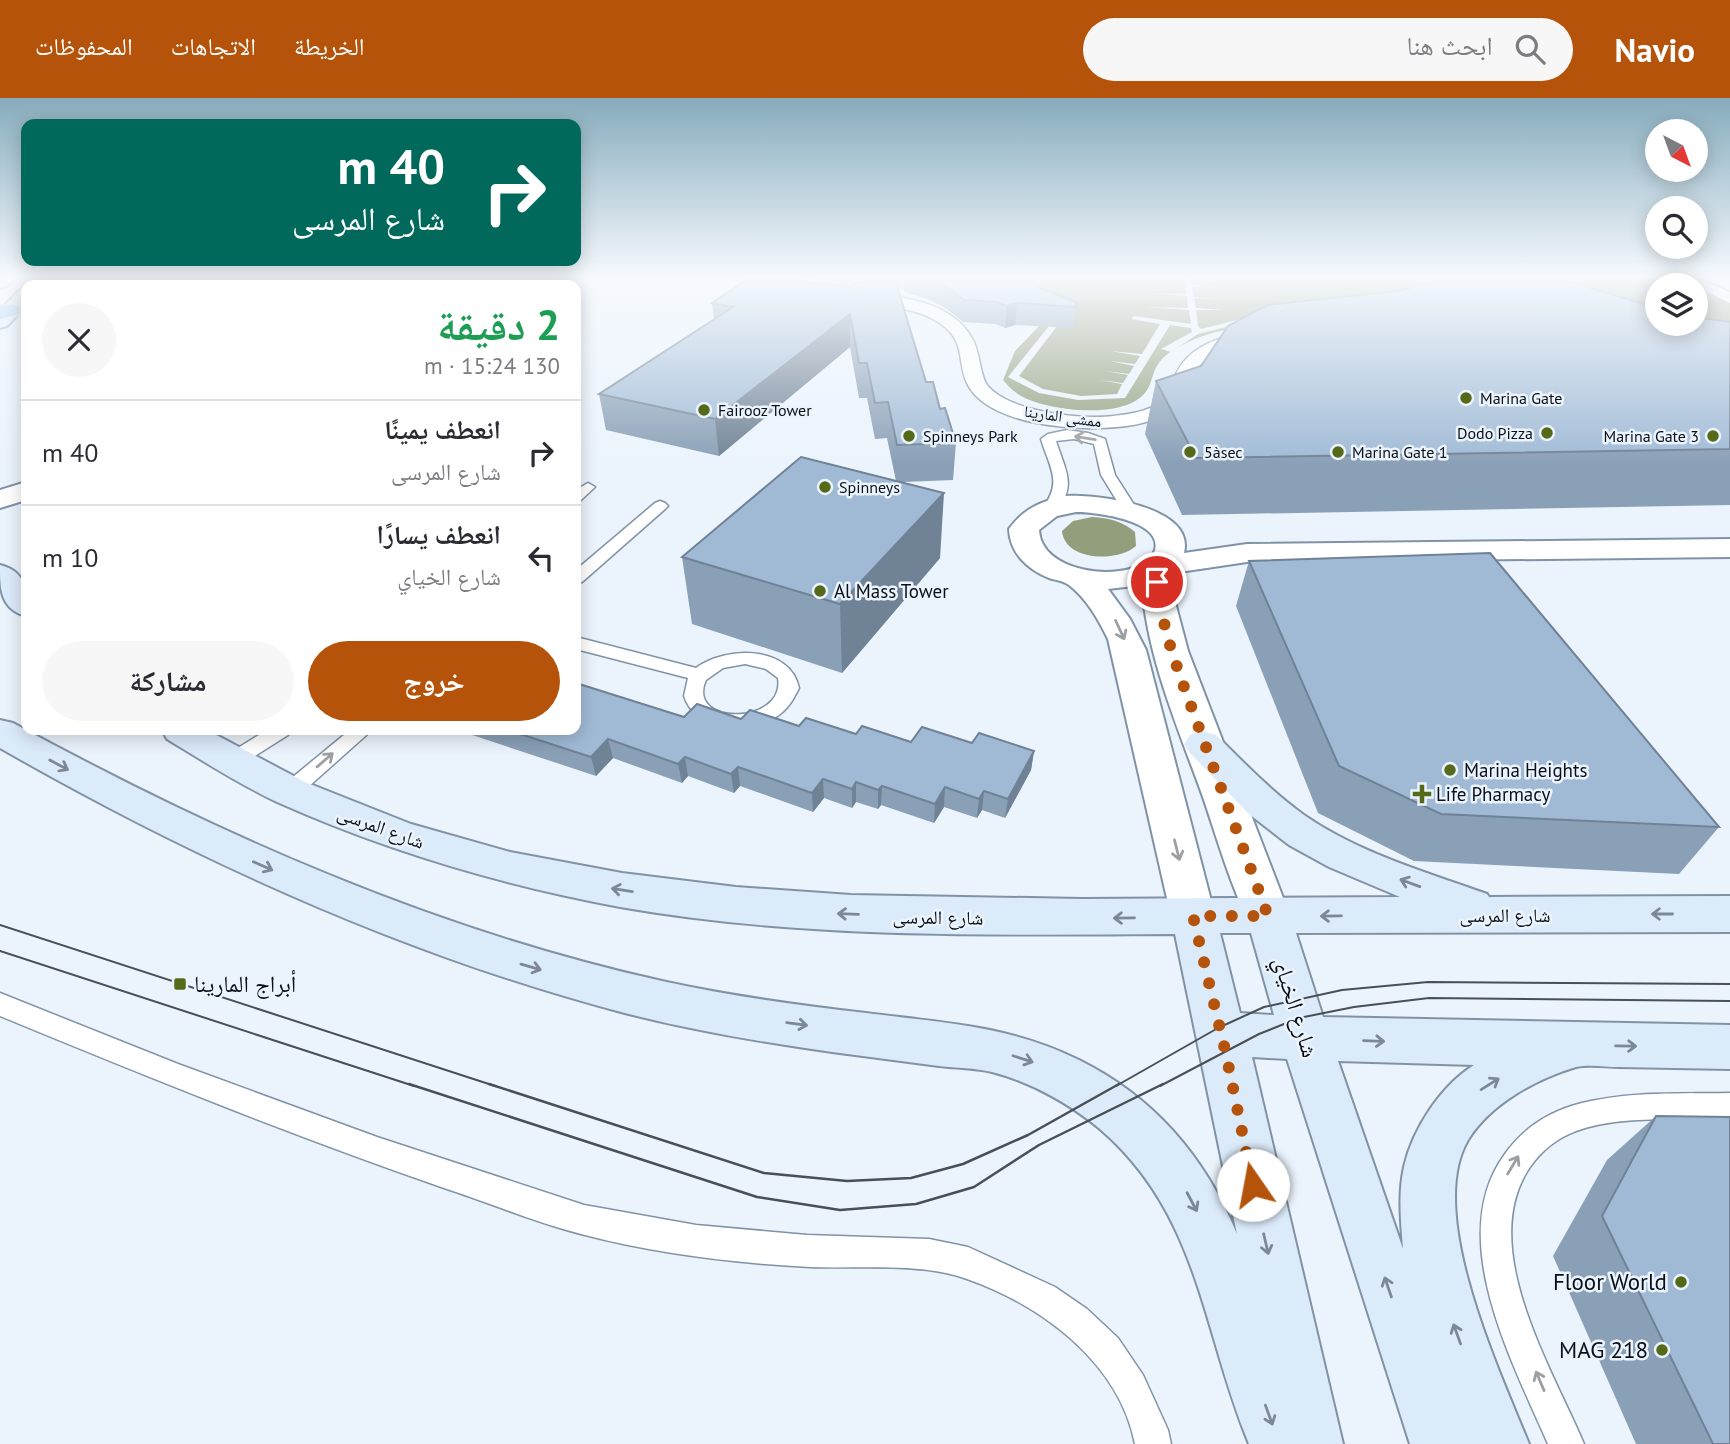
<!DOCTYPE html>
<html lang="ar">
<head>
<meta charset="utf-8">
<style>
	body { margin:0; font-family:"PT Sans","Noto Naskh Arabic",sans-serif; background:#f7f7f7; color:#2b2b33; direction:rtl; height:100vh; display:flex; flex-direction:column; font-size:26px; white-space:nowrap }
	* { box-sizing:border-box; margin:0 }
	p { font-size:23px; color:#7c7c81 }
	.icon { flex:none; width:38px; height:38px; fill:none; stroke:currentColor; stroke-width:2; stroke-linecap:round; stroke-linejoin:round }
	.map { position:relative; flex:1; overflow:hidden; direction:ltr }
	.side { position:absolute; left:21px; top:182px; width:560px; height:455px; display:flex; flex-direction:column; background:#fff; border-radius:14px; box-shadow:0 4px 18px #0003; direction:rtl }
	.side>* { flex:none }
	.guide { position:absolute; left:21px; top:21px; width:560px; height:147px; border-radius:14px; box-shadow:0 4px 18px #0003; direction:rtl; background:#00695c; color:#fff; overflow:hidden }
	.needle { width:46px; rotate:139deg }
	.tools { position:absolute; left:1645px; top:21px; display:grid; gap:14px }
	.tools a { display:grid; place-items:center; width:63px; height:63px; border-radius:50%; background:#fff; box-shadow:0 4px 18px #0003; font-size:35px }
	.pin { position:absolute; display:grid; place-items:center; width:60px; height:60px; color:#fff; margin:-30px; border:4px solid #fff; border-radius:50%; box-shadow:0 2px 7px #0007 }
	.me { position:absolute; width:77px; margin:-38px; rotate:348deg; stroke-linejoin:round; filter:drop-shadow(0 0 5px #0008) }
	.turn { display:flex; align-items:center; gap:24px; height:147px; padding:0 21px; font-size:32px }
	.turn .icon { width:91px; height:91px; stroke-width:2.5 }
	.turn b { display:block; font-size:49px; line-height:60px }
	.round { display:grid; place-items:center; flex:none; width:74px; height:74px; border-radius:37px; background:#f7f7f7 }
	.overview { display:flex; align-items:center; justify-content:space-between; height:119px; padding:0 21px }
	h1 { font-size:42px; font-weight:800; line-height:52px; color:#1e9e55 }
	.cta { display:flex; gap:14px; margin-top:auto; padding:14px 21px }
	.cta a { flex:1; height:80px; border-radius:42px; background:#b45309; color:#fff; font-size:28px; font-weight:800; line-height:80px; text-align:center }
	.cta a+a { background:#f7f7f7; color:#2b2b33 }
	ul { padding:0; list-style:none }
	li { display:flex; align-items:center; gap:21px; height:105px; padding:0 21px; border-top:2px solid #e1e1e2 }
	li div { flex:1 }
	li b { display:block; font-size:26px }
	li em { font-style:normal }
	header { display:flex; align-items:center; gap:42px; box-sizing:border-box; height:98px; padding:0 35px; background:#b45309; color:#fff }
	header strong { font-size:33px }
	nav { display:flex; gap:38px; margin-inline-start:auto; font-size:24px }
	.search { width:490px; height:63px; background:#f7f7f7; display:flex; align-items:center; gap:18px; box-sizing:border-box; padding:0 24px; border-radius:38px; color:#7c7c81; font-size:26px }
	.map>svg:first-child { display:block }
	.water { fill:#939e7d }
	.pier { fill:#ebf3fc }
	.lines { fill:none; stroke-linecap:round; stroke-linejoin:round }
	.service-casing { stroke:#8093a6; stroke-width:3 }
	.pedestrian-casing { stroke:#8093a6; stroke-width:3 }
	.minor-casing { stroke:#8093a6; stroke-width:4 }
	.secondary-casing { stroke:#8093a6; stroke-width:4 }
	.motorway-casing { stroke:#cecfd1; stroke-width:4 }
	.service { fill:#fff; fill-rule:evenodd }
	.pedestrian { fill:#fff; fill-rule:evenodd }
	.minor { fill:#fff; fill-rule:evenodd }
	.secondary { fill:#dcebfa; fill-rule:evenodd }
	.motorway { fill:#8abdf0; fill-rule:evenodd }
	.tram-far1 { stroke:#484f56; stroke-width:2 }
	.tram { stroke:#484f56; stroke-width:2.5 }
	.wall { fill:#8aa0b7 }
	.shaded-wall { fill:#708295 }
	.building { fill:#a0bad5; stroke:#708295; stroke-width:2 }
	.oneway { stroke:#9d9fa2 }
	.oneway2 { stroke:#7d8894 }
	.route { stroke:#b45309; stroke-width:12; stroke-dasharray:0 21.6 }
	.poi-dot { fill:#556a18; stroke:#ebf3fc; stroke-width:2.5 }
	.labels { text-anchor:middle; stroke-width:5; stroke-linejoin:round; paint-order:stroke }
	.far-poi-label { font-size:16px; fill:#091017; stroke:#ebf3fc; text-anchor:start }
	.far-street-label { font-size:16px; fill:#091017; stroke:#ebf3fc }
	.poi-label { font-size:19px; fill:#091017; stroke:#ebf3fc; text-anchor:start }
	.street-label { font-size:19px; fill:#091017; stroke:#ebf3fc }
	.near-poi-label { font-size:23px; fill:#091017; stroke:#ebf3fc; text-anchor:end }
	.near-street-label { font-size:23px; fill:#091017; stroke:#ebf3fc }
</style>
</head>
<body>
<header>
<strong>Navio</strong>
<div class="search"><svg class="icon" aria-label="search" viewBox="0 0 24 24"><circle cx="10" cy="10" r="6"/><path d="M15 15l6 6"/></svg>ابحث هنا</div>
<nav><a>الخريطة</a><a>الاتجاهات</a><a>المحفوظات</a></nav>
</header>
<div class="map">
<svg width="1730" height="1346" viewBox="0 0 1730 1346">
	<rect width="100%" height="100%" fill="#ebf3fc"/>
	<g class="water">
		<path d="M812 178H1664L1684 187H1657V226H1696V193L1730 205V244L1264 225C1231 230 1200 235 1172 253 1148 268 1156 285 1143 297 1120 321 1050 313 1023 299 1015 295 1009 289 1003 282L1015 253 1043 224 939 190 886 191 822 187 817 186Z"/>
		<path d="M1092 419C1109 420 1122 423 1135 434L1136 448C1119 464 1065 464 1062 433L1073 423Z"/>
	</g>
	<path class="pier" d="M1020 178H1026L1018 185 1070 211 1019 278 1043 291 1081 298 1117 296 1122 286 1099 282 1123 285 1128 277 1105 273 1129 276 1134 268 1110 263 1135 266 1140 258 1111 253 1142 256 1160 226 1131 221 1134 218 1191 226 1189 212 1144 209 1188 210 1187 198 1145 195 1186 196 1185 184 1143 181 1184 183V178L1217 179 1190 178 1192 187 1219 190 1192 189 1194 199 1221 201 1194 200 1196 210 1224 212H1196L1198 228 1201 231 1241 221 1246 224 1198 236 1171 254 1161 251 1192 234 1191 230 1170 227 1125 300 1078 302 1039 295 1008 279 1062 212 1012 185Z"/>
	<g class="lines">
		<g class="service-casing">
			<g id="service">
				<path d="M95 178H126L121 181 64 187H32L37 184Z"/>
				<path d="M176 178H223L218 181H181Z"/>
				<path d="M1067 332 1088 335 1105 341 1115 377 1138 413 1135 416H1125L1101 377 1094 346 1074 341 1056 343C1065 372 1078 388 1055 414H1045L1042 411C1063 384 1050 371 1041 341L1048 336Z"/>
				<path d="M588 385 595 389 581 402 576 403V392Z"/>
				<path d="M660 403 665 405 668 408 665 411 582 484 576 485V472L655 405Z"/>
				<path d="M576 539 696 570C726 548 790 547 799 590 793 602 787 613 774 620 745 636 696 634 684 598L688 580 576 551ZM745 566 766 571 778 580C786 627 685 629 706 582L723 570Z"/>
				<path d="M267 632H291L288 637 239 668H225L222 663 225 658Z"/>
				<path d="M350 632H372L298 698 290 701 282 698 279 693 282 688Z"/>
				<path d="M0 895 178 966 377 1039 584 1107 696 1127 807 1137 929 1141 968 1149 1055 1189 1087 1211 1118 1240 1143 1277 1168 1332 1171 1346H1135C1119 1264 1041 1207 967 1181 921 1164 859 1171 810 1169 735 1165 658 1156 585 1137 539 1126 493 1106 447 1091 296 1039 148 979 0 918Z"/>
				<path d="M1730 995V1021C1681 1023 1622 1016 1576 1033 1557 1040 1541 1053 1530 1069 1476 1148 1552 1270 1584 1346H1548C1513 1265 1444 1139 1505 1056 1524 1029 1550 1013 1582 1005 1630 993 1681 996 1730 995Z"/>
			</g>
		</g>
		<g class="pedestrian-casing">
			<g id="pedestrian">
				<path d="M1672 178H1692L1730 194V205Z"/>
				<path d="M860 195C899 198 952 202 973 242 980 255 980 277 987 287 1008 314 1082 322 1113 318 1130 316 1157 313 1166 297 1173 284 1176 271 1187 260 1205 242 1231 237 1255 233L1264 238 1261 242C1240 247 1219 250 1202 265 1174 291 1197 312 1142 325 1099 336 992 332 968 287 957 267 966 247 945 229 918 207 886 211 854 203L852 200Z"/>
			</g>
		</g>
		<g class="minor-casing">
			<g id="minor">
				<path d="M26 384V402L0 410V392Z"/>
				<path d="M1066 398C1096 396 1196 408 1184 455L1247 446 1730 441V459L1247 464 1173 475 1175 504 1188 553 1290 818 1284 830 1268 836 1252 830C1231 790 1218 743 1203 699 1179 632 1147 560 1142 487L1108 491 1130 521 1146 552 1215 818 1209 830 1193 836 1177 830 1171 818 1108 541C1098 521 1087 501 1069 487 1064 483 1055 482 1049 480 1027 471 1010 455 1009 431 1024 410 1042 403 1066 398ZM1076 414C1095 414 1163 422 1155 452 1153 458 1151 461 1146 464 1117 484 1041 474 1039 432L1057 418Z"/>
			</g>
		</g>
		<g class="secondary-casing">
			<g id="secondary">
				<path d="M0 178H18L7 188 0 190Z"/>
				<path d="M26 191V208L7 228 0 230V212L19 193Z"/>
				<path d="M0 467C28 474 26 494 26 518 0 511 0 490 0 467Z"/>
				<path d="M0 622 13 625C219 737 433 832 662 883 729 898 798 907 866 915 943 925 1008 927 1079 962 1154 999 1205 1059 1237 1136L1175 836C991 837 802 841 620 809 502 787 387 753 277 704 239 686 203 663 167 641L162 632H207L305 684 411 726 510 754 622 775 736 789 851 797 1082 801 1400 799 1329 769 1289 747 1249 716 1190 655 1184 646 1190 637 1203 633 1216 637C1244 665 1272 694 1304 717 1359 755 1425 774 1487 796L1489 799 1730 798V834L1296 835 1323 919 1730 927V971C1693 970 1656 970 1619 969 1606 969 1589 966 1576 969 1536 981 1490 1006 1468 1042 1425 1115 1500 1274 1529 1346H1410L1287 961 1252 959 1343 1346H1249C1202 1233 1200 1117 1100 1031 1070 1006 1031 984 992 974 975 970 956 970 939 968 903 963 868 959 832 954 761 944 690 932 621 914 402 856 196 762 0 650ZM1220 835H1251L1274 917 1240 915ZM1338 963 1474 967C1441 988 1413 1030 1404 1069 1398 1096 1401 1124 1403 1151Z"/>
			</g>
		</g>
		<g class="motorway-casing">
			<path id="motorway" d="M12 206 19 208 22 212 19 216 0 221V209Z"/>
		</g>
		<use href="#service" class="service"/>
		<use href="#pedestrian" class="pedestrian"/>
		<use href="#minor" class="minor"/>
		<use href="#secondary" class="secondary"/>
		<use href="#motorway" class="motorway"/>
		<g class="tram-far1">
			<path d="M0 827 495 988"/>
			<path d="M0 853 414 988"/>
			<path d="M1116 988 1218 930 1264 909 1342 892 1428 884 1730 886"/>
			<path d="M1160 988 1259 936 1299 920 1354 909 1429 900 1730 903"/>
		</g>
		<g class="tram">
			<path d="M409 986 757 1099 840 1112 916 1106 974 1089 1039 1047 1163 986"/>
			<path d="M489 986 764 1075 847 1083 911 1080 963 1066 1028 1037 1119 986"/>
		</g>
	</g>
	<g class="wall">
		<path d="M905 178H1012L1077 205 1073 230 1015 227 1005 230 996 226 963 224 947 211 928 201 904 194Z"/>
		<path d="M850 190 926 284 940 311 956 345 953 382 903 384 940 460 842 575 692 526 682 459 896 383 887 340 875 341 867 300H859L850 249 719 358 606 332 599 296 714 221 712 205Z"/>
		<path d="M1730 224V407L1182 417 1145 336 1156 283 1201 268 1657 226Z"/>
		<path d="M1249 463 1719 729 1679 776 1414 763 1318 715 1236 508Z"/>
		<path d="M684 619 741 621 911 644 972 645 1034 653 1031 672 1005 720 982 712 977 720 944 709 934 725 881 707 878 711 856 704 852 710 824 700 813 714 740 688 734 695 688 678 682 685 613 660 596 678 457 632H576Z"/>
		<path d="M1656 1018 1730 1346H1636L1553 1158 1607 1062Z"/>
	</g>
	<g class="shaded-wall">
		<path d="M163 178H174L167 187H156Z"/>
		<path d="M351 178H382L385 187H345Z"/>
		<path d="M1017 205 1015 227 1005 230 1007 208Z"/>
		<path d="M850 216V249L719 358 715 321Z"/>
		<path d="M944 395 940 460 842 575 840 506Z"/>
		<path d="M608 641 613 660 596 678 591 659Z"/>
		<path d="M1034 653 1031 672 1005 720 1008 701Z"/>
		<path d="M685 659 688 678 682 685 678 666Z"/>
		<path d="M738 669 740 688 734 695 731 676Z"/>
		<path d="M823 681 824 700 813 714 812 695Z"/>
		<path d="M856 684V704L852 710V691Z"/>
		<path d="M882 688 881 707 878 711V692Z"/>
		<path d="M945 689 944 709 934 725 935 706Z"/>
		<path d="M984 693 982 712 977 720 979 701Z"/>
	</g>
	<g class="building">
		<path d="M116 178H163L156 187H108Z"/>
		<path d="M219 178H351L345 187H210Z"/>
		<path d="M766 178 850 190 856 185 889 178H894L926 284H933L940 311 945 310 956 345 897 347 888 304 875 305 867 265H859L850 216 715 321 599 296 733 209 712 205 751 179 763 180Z"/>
		<path d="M919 178H1012L1077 205 1076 209 1017 205 1007 208 997 204 964 202 948 190 929 180Z"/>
		<path d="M1451 178H1551L1657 210V226H1696V219L1730 224V351L1196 360 1156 283 1201 268 1228 228 1267 207 1397 193 1442 182Z"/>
		<path d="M801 359 944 395 840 506 682 459Z"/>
		<path d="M1490 455 1719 729 1441 716 1339 668 1249 463Z"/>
		<path d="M576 585 684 619 697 606 741 621 750 612 799 628 806 620 856 636 862 628 911 644 922 629 972 645 979 635 1034 653 1008 701 984 693 979 701 945 689 935 706 882 688 878 692 856 684 852 691 823 681 812 695 738 669 731 676 685 659 678 666 608 641 591 659 508 632H576Z"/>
		<path d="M1656 1018 1730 1019V1346H1713L1602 1118Z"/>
	</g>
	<defs><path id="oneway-shaft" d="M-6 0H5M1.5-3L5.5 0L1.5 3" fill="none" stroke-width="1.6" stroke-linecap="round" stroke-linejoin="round" transform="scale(1.75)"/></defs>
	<g class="oneway">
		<use href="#oneway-shaft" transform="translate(1085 340) rotate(-171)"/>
		<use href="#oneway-shaft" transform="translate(1120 532) rotate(65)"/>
		<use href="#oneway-shaft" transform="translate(325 662) rotate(-41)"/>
		<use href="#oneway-shaft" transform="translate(1177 752) rotate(76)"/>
		<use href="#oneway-shaft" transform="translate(1513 1067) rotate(-59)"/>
		<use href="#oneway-shaft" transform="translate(1540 1283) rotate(-113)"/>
	</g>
	<g class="oneway2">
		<use href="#oneway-shaft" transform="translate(59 667) rotate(28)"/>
		<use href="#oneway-shaft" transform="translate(263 768) rotate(24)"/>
		<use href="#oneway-shaft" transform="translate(1410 785) rotate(-160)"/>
		<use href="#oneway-shaft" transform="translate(622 792) rotate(-171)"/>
		<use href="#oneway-shaft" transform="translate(848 816) rotate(-178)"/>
		<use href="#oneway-shaft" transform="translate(1662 816) rotate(180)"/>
		<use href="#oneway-shaft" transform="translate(1331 818) rotate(179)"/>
		<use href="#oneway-shaft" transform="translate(1124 820) rotate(179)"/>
		<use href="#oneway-shaft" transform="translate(531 869) rotate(16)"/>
		<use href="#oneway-shaft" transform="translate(797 926) rotate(8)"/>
		<use href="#oneway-shaft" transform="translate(1374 943) rotate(2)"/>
		<use href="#oneway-shaft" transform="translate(1626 948) rotate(1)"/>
		<use href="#oneway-shaft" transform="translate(1023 961) rotate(18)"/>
		<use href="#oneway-shaft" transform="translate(1490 986) rotate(-32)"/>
		<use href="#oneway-shaft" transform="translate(1192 1104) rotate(62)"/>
		<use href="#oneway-shaft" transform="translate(1266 1146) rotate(77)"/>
		<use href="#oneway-shaft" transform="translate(1388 1189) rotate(-109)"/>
		<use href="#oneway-shaft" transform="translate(1457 1236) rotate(-110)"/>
		<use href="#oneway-shaft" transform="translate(1269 1317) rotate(70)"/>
	</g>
	<linearGradient id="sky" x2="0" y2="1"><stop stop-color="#86abbd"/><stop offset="0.49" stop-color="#f6fafe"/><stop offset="1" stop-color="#f6fafe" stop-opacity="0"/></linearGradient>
	<rect width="1730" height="366" fill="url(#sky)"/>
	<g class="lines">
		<path class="route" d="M1157 484 1166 535 1180 578 1268 818H1193L1226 956 1253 1087"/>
	</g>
	<g class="poi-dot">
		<circle cx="1466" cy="300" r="7"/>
		<circle cx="704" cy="312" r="7"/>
		<circle cx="1547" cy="335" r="7"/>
		<circle cx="909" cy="338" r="7"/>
		<circle cx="1713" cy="338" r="7"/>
		<circle cx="1190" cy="354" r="7"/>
		<circle cx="1338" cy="354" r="7"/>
		<circle cx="825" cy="389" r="7"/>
		<circle cx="820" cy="493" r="7"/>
		<circle cx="1450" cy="672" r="7"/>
		<path d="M1418.5 685.5h7v7h7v7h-7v7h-7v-7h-7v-7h7z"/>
		<rect x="173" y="879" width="14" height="14" rx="3.5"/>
		<circle cx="1681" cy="1184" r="7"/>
		<circle cx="1662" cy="1252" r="7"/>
	</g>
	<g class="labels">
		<g class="far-poi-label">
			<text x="1480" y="306">Marina Gate</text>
			<text x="718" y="318">Fairooz Tower</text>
			<text x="1533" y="341" text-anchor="end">Dodo Pizza</text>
			<text x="923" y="344">Spinneys Park</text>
			<text x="1699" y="344" text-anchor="end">Marina Gate 3</text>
			<text x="1204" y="360">5àsec</text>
			<text x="1352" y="360">Marina Gate 1</text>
			<text x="839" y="395">Spinneys</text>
		</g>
		<g class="far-street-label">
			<text transform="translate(1063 318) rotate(8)" y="6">ممشى المارينا</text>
		</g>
		<g class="poi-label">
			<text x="834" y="500">Al Mass Tower</text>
			<text x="1464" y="679">Marina Heights</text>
			<text x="1436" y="703">Life Pharmacy</text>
		</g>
		<g class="street-label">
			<text transform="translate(381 729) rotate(20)" y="7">شارع المرسى</text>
			<text x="1505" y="824">شارع المرسى</text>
			<text transform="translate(938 819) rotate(1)" y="7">شارع المرسى</text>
		</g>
		<g class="near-poi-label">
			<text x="194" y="894" text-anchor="start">أبراج المارينا</text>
			<text x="1667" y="1192">Floor World</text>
			<text x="1648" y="1260">MAG 218</text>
		</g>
		<g class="near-street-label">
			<text transform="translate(1296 909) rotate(73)" y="8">شارع الخياي</text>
		</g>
	</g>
</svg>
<div class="tools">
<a><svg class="needle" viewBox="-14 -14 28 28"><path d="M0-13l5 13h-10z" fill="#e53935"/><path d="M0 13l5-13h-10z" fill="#7c7c81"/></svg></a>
<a><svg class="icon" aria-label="search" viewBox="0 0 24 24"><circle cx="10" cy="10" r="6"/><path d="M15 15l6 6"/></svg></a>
<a><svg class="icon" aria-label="layers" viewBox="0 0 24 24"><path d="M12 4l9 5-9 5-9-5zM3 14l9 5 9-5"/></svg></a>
</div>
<div class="pin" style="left:1157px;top:484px;background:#d93025"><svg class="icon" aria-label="arrive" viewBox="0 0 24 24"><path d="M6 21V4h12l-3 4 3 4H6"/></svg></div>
<svg class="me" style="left:1253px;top:1087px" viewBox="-20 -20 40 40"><circle r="19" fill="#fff"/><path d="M0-13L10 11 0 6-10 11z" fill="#b45309"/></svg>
<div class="guide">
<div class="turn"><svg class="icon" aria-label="right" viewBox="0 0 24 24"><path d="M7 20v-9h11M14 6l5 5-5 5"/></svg><div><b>40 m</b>شارع المرسى</div></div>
</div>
<section class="side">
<div class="overview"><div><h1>2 دقيقة</h1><p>130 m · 15:24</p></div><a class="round"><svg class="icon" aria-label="close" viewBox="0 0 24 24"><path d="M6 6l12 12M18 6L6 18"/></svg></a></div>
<ul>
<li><svg class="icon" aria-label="right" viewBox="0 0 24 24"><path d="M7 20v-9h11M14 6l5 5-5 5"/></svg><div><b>انعطف يمينًا</b><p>شارع المرسى</p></div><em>40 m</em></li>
<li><svg class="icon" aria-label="left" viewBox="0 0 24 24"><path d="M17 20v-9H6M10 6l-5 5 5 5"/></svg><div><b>انعطف يسارًا</b><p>شارع الخياي</p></div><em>10 m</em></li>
</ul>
<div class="cta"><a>خروج</a><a>مشاركة</a></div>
</section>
</div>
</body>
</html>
